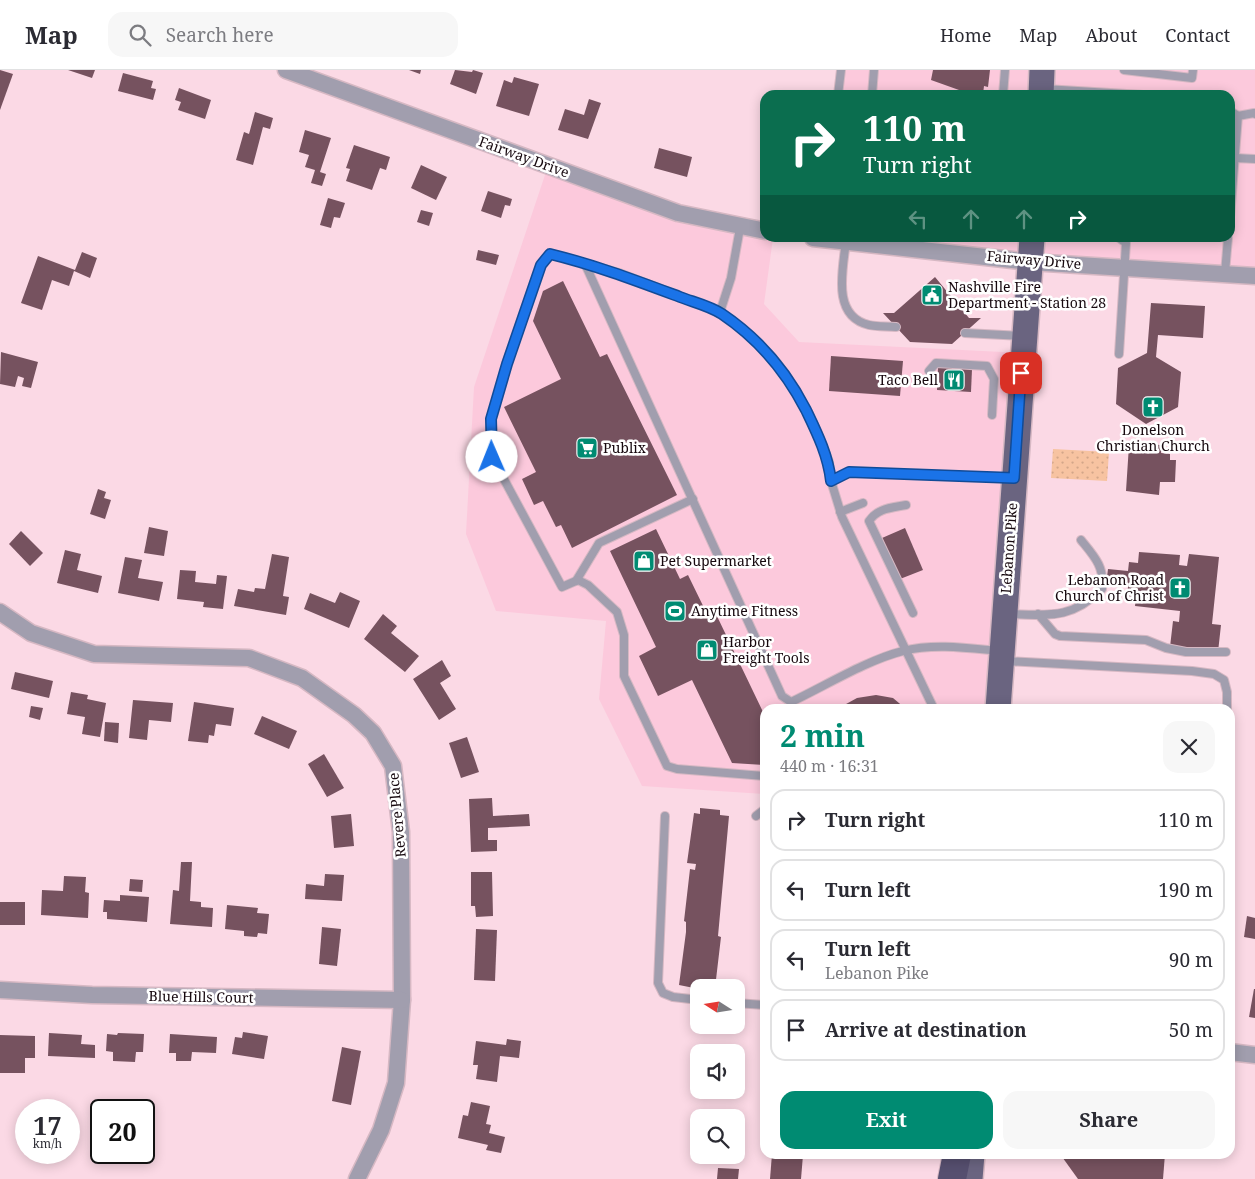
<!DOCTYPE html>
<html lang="en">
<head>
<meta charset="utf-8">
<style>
	body { margin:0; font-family:"Noto Serif",serif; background:#f7f7f7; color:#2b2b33; height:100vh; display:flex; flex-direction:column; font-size:19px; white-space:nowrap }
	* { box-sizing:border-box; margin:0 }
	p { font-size:16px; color:#7c7c81 }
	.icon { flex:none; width:28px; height:28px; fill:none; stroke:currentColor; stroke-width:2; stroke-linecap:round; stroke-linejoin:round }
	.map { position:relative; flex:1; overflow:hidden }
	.sheet { position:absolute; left:760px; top:634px; width:475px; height:455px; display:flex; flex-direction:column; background:#fff; border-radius:15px; box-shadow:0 2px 12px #0003 }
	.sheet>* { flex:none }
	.hud { position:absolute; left:760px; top:20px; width:475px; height:152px; border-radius:15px; box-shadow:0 2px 12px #0003; background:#0b6e4f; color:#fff; overflow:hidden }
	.needle { width:32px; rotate:282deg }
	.controls { position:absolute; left:690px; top:909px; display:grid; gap:10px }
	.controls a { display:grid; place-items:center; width:55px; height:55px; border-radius:10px; background:#fff; box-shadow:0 2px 12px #0003; font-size:25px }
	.speed { position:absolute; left:15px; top:1029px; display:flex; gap:10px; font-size:25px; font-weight:700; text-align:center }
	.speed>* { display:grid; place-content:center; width:65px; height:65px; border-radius:50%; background:#fff; box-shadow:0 2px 12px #0003; line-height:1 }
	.speed small { font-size:12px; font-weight:400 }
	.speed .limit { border:2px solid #111; border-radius:8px; background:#fff; color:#111 }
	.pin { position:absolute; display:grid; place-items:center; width:42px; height:42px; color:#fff; margin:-21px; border-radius:10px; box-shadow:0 2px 8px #0006 }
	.me { position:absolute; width:55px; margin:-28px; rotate:359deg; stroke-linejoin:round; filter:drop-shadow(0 0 4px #0008) }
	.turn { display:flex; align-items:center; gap:18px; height:105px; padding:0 20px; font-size:22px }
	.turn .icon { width:65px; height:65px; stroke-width:2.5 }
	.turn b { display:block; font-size:35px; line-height:42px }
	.lanes { display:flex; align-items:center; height:48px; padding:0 20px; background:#0003; justify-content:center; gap:25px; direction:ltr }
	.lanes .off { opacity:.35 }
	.round { display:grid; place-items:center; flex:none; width:52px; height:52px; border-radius:15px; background:#f7f7f7 }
	.head { display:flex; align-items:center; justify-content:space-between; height:85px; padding:0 20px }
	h1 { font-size:30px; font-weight:700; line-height:38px; color:#008b72 }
	.button { display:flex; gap:10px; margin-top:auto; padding:10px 20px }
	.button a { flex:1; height:58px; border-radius:15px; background:#008b72; color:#fff; font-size:20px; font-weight:700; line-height:58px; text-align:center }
	.button a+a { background:#f7f7f7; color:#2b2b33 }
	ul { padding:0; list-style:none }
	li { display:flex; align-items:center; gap:15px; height:62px; margin:0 10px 8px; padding:0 10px; border:2px solid #e1e1e2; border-radius:15px }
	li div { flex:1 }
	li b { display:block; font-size:19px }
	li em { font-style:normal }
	header { display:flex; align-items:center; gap:30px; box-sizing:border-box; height:70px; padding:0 25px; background:#fff; border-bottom:1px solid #e1e1e2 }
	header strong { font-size:24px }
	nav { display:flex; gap:28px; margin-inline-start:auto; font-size:18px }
	.search { width:350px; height:45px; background:#f7f7f7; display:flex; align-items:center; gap:12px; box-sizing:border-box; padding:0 18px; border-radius:15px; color:#7c7c81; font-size:19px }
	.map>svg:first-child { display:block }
	.built { fill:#fcc9dc }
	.grass { fill:url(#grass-dots) }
	.building { fill:#76525f }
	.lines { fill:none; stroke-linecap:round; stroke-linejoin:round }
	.lane-casing { stroke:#d6b8c3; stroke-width:10 }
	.street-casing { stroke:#d6b8c3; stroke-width:19 }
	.primary-casing { stroke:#d6b8c3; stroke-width:28 }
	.highway-casing { stroke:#d6b8c3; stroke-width:30 }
	.lane { stroke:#a19eae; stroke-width:8 }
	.street { stroke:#a19eae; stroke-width:16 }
	.primary { stroke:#6a6480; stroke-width:25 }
	.highway { stroke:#564f6f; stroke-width:28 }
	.route-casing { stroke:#114b97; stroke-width:12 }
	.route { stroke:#1a73e8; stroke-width:9 }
	.labels { text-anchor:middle; stroke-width:5; stroke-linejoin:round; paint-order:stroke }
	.street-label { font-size:14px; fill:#16080e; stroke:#fff }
	.poi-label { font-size:14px; fill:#16080e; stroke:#fff; text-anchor:start }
</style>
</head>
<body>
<header>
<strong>Map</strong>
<div class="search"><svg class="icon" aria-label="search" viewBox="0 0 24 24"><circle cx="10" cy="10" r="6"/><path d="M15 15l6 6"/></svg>Search here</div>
<nav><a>Home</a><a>Map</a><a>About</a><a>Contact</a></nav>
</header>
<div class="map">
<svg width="1255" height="1109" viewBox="0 0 1255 1109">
	<defs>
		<pattern id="grass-dots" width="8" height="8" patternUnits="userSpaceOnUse" patternTransform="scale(1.25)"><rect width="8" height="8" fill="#f7c3a1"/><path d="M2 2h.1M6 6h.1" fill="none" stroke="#d3a689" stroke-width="1.8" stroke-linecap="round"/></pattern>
	</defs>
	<rect width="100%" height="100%" fill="#fbd9e5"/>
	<g class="built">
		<path d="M841 0H1255V206L820 168H1230V25H838Z"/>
		<path d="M548 96 765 168H773L764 234 799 272 1023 283 998 639H765V724L642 716 599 629 606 551 496 541 466 464 474 317Z"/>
	</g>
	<path class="grass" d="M1053 379 1109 382 1107 411 1051 408Z"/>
	<g class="building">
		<path d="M0 0 13 4 0 40Z"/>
		<path d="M68 0H95L92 8Z"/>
		<path d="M409 0H421L420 4Z"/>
		<path d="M455 0 472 2 473 0 483 3 476 24 450 14Z"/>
		<path d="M933 0H990L988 17 984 16 983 24 959 20 931 10Z"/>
		<path d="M123 3 153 11 151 18 156 19 153 30 118 21Z"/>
		<path d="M514 7 539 14 529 46 496 36 504 10 512 13Z"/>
		<path d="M179 18 211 30 205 49 178 40 181 32 175 30Z"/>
		<path d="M887 22 908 24V25H887Z"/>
		<path d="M589 29 601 33 588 69 558 60 565 39 584 45Z"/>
		<path d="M255 42 273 48 270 59 263 57 253 95 236 90 244 62 249 64Z"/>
		<path d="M305 60 331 68 320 102 326 104 322 116 311 113 315 100 305 97 309 85 299 82Z"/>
		<path d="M354 75 390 87 386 100 380 98 372 120 346 111 350 99 346 98Z"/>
		<path d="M659 78 692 87 687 107 654 98Z"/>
		<path d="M421 95 447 107 436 130 411 118Z"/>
		<path d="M488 121 512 129 510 136 505 135 501 148 481 141Z"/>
		<path d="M328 128 345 133 340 148 334 147 331 158 320 155Z"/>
		<path d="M421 140 433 143 429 156 417 152Z"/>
		<path d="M478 180 499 185 496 195 476 190Z"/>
		<path d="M82 182 97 188 90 208 74 201 69 216 52 210 42 240 21 233 38 186 75 200Z"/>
		<path d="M935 207 969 248H981L952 274 910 272 883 243H894Z"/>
		<path d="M563 211 600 287 607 284 677 425 572 478 561 455 556 457 543 431 534 435 522 409 536 402 504 337 561 309 533 251 543 221Z"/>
		<path d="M1151 233 1205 236 1203 268 1158 265 1156 287 1181 302 1178 337 1146 354 1116 334 1118 298 1147 283Z"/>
		<path d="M1 282 38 292 31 318 22 316 24 308 18 306 15 317 0 314Z"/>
		<path d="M831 286 903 291 900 326 829 321Z"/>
		<path d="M938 297 972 299 971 322 937 320Z"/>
		<path d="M1135 374 1162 375 1161 383 1170 384V390H1176L1175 412H1160L1159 425 1126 421 1129 375Z"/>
		<path d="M98 419 106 422 104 428 111 430 105 449 90 444Z"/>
		<path d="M149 457 168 461 164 486 144 483Z"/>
		<path d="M905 458 923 500 900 509 882 468Z"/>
		<path d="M656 459 680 509 688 505 708 546 715 542 765 646V695L732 693 692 610 658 626 639 586 656 577 610 481Z"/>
		<path d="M21 461 43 483 30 496 9 474Z"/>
		<path d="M65 480 81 484 77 500 102 506 98 523 57 513Z"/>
		<path d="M1139 482 1180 485 1179 495 1187 496 1189 484 1219 487 1212 554 1221 555 1218 582 1170 577 1173 551 1179 552 1180 541 1135 536 1136 527 1127 526 1128 517 1106 515 1108 499 1128 501 1129 492 1138 493Z"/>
		<path d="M272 484 289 487 283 526 289 527 286 545 234 536 238 519 254 522 255 518 265 519Z"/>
		<path d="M125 487 142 490 138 508 163 512 159 531 118 523Z"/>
		<path d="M180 500 196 501 195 512 216 514 217 505 227 506 223 539 203 537 204 532 177 529Z"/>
		<path d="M340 522 360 531 349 558 304 539 310 523 335 533Z"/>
		<path d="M383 544 397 556 391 563 419 586 405 602 364 569Z"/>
		<path d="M442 590 451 606 440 613 456 639 439 650 413 609Z"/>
		<path d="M15 602 53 611 49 628 11 619Z"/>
		<path d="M71 622 88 625 87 629 106 633 100 667 82 664 85 647 67 644Z"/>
		<path d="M876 625 893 628 906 639H837L857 628Z"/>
		<path d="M133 630 173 633 171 652 149 650 147 670 129 668Z"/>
		<path d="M194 632 234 638 231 656 216 654 214 666 209 665 208 673 188 671Z"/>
		<path d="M31 636 43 638 40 650 29 647Z"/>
		<path d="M262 646 297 661 289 679 254 664Z"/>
		<path d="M105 652 119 653 118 673 104 671Z"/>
		<path d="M467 667 479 702 461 708 449 673Z"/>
		<path d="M324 684 344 718 327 727 308 694Z"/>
		<path d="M492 728 493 746 529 744 530 756 488 758V770H497V781L471 782 469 729Z"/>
		<path d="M700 738 720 740V745L729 746 718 866 721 867 715 918 699 919 679 915 686 862V852L684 851 690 799 695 800 696 794 687 793 694 743 700 744Z"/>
		<path d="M351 744 354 776 334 778 331 746Z"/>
		<path d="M181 792H192L190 831 201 832V837L213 838 212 857 170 854 173 820 179 821Z"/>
		<path d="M471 802H492L493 846 476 847 475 836H471Z"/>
		<path d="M325 804 344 805 342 831 305 829 306 814 324 816Z"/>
		<path d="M64 806 86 807 85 822 89 823 88 848 41 845 42 820 63 821Z"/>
		<path d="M130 809 143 810 142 822 129 821Z"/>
		<path d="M120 825 149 827 147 852 107 849V842H103L104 830 120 831Z"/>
		<rect x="0" y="832" width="25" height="23"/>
		<path d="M227 835 258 838 257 843 269 844 267 864 258 863 257 867 244 866V861L225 859Z"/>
		<path d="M1247 846 1255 848V869L1244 867Z"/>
		<path d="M322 857 341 859 337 896 319 894Z"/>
		<path d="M476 859 497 860 495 911 474 910Z"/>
		<path d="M1254 919H1255V948L1249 947Z"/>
		<path d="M243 962 268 966 264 989 232 984 235 967 242 968Z"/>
		<path d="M49 963 82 965 81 974 95 975V988L48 986Z"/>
		<path d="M118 963 144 964 143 982H136L135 992 113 991V982L106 981 107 964 117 965Z"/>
		<path d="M170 964 217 967 216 983 192 982 191 991H176V983H169Z"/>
		<path d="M0 965 35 966V988H25V1003H0Z"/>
		<path d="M507 969 521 971 519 988 500 986 497 1012 476 1009 478 995H473L476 971 506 975Z"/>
		<path d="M342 977 361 981 351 1035 332 1031Z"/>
		<path d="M471 1032 490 1036 486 1054 491 1055 489 1063 505 1067 501 1083 486 1080 488 1075 458 1068 463 1045 468 1046Z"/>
		<path d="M772 1084 803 1085 801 1109H770Z"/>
		<path d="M1060 1084H1165L1163 1109H1078Z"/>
		<path d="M718 1098 739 1099 738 1109H717Z"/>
	</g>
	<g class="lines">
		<g class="lane-casing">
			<g id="lane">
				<path d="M1124 0 1192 8 1193 0"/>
				<path d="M1045 19 1143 25"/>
				<path d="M838 25 841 0"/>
				<path d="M872 25 874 0"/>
				<path d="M1003 25 1005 0"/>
				<path d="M1230 41 1238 46 1230 147"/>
				<path d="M1238 46 1254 43 1255 44"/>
				<path d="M1235 88 1255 89"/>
				<path d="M1119 168 1126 173 1119 284"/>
				<path d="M846 171C843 199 831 246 869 255 878 257 887 256 896 257"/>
				<path d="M585 194 782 626 791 632C825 616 867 590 903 581 934 573 968 578 999 581"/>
				<path d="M1225 203 1228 168"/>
				<path d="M720 242 731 208 740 158"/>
				<path d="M965 263 1022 266"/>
				<path d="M929 301 936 293 987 296 994 309 992 345"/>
				<path d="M831 411 849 402 1012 408"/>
				<path d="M906 435C891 438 878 438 869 451L913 543"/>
				<path d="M840 442 863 433"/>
				<path d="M576 511 599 473 693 429"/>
				<path d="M1008 544C1048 545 1071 550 1102 519 1105 497 1094 486 1081 470"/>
				<path d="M1038 544 1055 564 1060 566 1146 570 1166 578 1186 582H1226"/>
				<path d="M1005 591 1192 601 1214 604 1224 610 1227 622V639"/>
				<path d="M765 706 677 699 667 696 624 606V565L617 542 588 515 578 510 562 517 492 387 491 349 507 294 541 195 550 184 619 203 720 242 745 261 777 293 789 310 814 355 829 392 831 411 842 447 934 639"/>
				<path d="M665 746 658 913 663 923 673 927 699 930"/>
				<path d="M756 746 765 739"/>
				<path d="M736 933 765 935"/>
				<path d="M765 952V987"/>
			</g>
		</g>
		<g class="street-casing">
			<g id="street">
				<path d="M286 0 678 143 765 161"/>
				<path d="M813 168 1030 192 1255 206"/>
				<path d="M0 542 31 563 94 584 249 588 302 608 354 645 373 663 393 696 401 762 402 930 396 1013 381 1060 357 1109"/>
				<path d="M0 920 92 925 402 930"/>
				<path d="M1230 982 1255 985"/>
			</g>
		</g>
		<g class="primary-casing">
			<g id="primary">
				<path d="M1041 25 1042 0"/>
				<path d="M998 639 1032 168"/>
				<path d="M970 1109 972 1084"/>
			</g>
		</g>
		<g class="highway-casing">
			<path id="highway" d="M952 1109 957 1084"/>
		</g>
		<use href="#lane" class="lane"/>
		<use href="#street" class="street"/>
		<use href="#primary" class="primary"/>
		<use href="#highway" class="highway"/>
	</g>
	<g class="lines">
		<g class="route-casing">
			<path id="route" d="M492 387 491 349 507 294 541 195 550 184C595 195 637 211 680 227 693 232 710 236 722 244 759 269 786 301 806 340 817 363 828 385 831 411L849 402 1014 408 1021 303"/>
		</g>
		<use href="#route" class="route"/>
	</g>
	<defs>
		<g id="civic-square" transform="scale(1.125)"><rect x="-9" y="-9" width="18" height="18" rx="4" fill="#008b72" stroke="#fff"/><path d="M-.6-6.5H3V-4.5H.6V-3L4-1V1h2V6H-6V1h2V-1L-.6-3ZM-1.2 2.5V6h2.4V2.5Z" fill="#fff"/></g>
		<g id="restaurant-square" transform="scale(1.125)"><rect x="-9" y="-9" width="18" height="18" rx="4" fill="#008b72" stroke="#fff"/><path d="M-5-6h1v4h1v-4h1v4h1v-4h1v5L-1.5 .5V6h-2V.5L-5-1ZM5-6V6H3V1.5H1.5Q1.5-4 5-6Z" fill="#fff"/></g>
		<g id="church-square" transform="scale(1.125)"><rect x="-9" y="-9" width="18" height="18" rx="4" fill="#008b72" stroke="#fff"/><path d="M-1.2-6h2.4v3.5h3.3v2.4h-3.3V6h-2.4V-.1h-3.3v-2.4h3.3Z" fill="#fff"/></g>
		<g id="supermarket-square" transform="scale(1.125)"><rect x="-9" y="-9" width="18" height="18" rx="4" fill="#008b72" stroke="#fff"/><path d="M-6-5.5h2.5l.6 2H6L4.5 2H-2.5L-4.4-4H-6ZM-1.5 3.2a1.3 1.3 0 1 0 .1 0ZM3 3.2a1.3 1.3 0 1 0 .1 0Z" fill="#fff"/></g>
		<g id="shop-square" transform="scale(1.125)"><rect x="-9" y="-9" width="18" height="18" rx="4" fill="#008b72" stroke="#fff"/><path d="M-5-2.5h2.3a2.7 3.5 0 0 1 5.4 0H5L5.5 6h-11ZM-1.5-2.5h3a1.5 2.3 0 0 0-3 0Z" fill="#fff"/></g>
		<g id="stadium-square" transform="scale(1.125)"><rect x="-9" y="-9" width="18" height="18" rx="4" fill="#008b72" stroke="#fff"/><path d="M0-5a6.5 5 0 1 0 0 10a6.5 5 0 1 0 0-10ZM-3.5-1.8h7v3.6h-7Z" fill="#fff"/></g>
	</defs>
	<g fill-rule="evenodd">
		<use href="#civic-square" x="932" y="225"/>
		<use href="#restaurant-square" x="954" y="310"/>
		<use href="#church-square" x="1153" y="337"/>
		<use href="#supermarket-square" x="587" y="378"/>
		<use href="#shop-square" x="644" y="491"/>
		<use href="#church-square" x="1180" y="518"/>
		<use href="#stadium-square" x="675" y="541"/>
		<use href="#shop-square" x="707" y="580"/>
	</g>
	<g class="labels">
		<g class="street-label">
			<text transform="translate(524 87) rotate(20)" y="5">Fairway Drive</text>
			<text transform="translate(1034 190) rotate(5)" y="5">Fairway Drive</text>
			<text transform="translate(1009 478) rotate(-86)" y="5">Lebanon Pike</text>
			<text transform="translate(397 745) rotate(-95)" y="5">Revere Place</text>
			<text transform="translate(201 927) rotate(1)" y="5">Blue Hills Court</text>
		</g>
		<g class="poi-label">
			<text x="948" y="222">Nashville Fire<tspan x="948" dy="16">Department - Station 28</tspan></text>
			<text x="938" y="315" text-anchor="end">Taco Bell</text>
			<text x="1153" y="365" text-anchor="middle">Donelson<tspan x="1153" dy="16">Christian Church</tspan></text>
			<text x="603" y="383">Publix</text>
			<text x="660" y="496">Pet Supermarket</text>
			<text x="1164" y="515" text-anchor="end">Lebanon Road<tspan x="1164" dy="16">Church of Christ</tspan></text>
			<text x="691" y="546">Anytime Fitness</text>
			<text x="723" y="577">Harbor<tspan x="723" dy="16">Freight Tools</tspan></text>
		</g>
	</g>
</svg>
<div class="controls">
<a><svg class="needle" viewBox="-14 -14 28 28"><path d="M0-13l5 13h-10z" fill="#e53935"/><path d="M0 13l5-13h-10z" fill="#7c7c81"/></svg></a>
<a><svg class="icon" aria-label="sound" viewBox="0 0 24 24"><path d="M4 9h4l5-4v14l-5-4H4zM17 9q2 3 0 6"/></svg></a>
<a><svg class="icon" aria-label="search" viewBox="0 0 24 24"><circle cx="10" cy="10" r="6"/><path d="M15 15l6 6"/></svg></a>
</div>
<div class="speed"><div>17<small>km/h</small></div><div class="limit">20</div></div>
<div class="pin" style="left:1021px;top:303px;background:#d93025"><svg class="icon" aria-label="arrive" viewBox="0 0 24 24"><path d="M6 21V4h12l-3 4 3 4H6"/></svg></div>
<svg class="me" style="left:492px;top:387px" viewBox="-20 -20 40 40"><circle r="19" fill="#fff"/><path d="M0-13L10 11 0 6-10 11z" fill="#1a73e8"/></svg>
<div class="hud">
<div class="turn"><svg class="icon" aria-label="right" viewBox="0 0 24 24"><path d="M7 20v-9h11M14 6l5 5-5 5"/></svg><div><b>110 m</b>Turn right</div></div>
<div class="lanes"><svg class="icon off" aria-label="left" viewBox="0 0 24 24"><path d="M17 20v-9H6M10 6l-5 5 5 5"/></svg><svg class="icon off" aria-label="ahead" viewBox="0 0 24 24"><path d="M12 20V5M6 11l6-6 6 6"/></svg><svg class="icon off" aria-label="ahead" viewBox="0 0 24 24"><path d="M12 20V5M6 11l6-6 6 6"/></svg><svg class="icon" aria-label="right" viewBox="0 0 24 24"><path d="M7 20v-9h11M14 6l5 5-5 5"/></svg></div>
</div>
<section class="sheet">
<div class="head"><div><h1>2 min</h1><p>440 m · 16:31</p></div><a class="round"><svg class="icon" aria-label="close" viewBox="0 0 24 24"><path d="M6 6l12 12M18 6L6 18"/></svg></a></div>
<ul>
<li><svg class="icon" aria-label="right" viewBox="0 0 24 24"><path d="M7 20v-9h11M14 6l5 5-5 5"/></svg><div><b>Turn right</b></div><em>110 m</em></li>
<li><svg class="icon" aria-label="left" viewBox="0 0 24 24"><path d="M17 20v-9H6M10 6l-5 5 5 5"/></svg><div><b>Turn left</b></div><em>190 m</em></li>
<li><svg class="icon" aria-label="left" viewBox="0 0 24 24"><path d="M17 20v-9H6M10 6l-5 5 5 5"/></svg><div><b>Turn left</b><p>Lebanon Pike</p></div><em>90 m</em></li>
<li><svg class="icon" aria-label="arrive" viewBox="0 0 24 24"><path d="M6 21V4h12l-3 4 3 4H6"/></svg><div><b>Arrive at destination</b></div><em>50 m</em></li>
</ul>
<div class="button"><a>Exit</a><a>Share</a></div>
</section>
</div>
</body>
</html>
